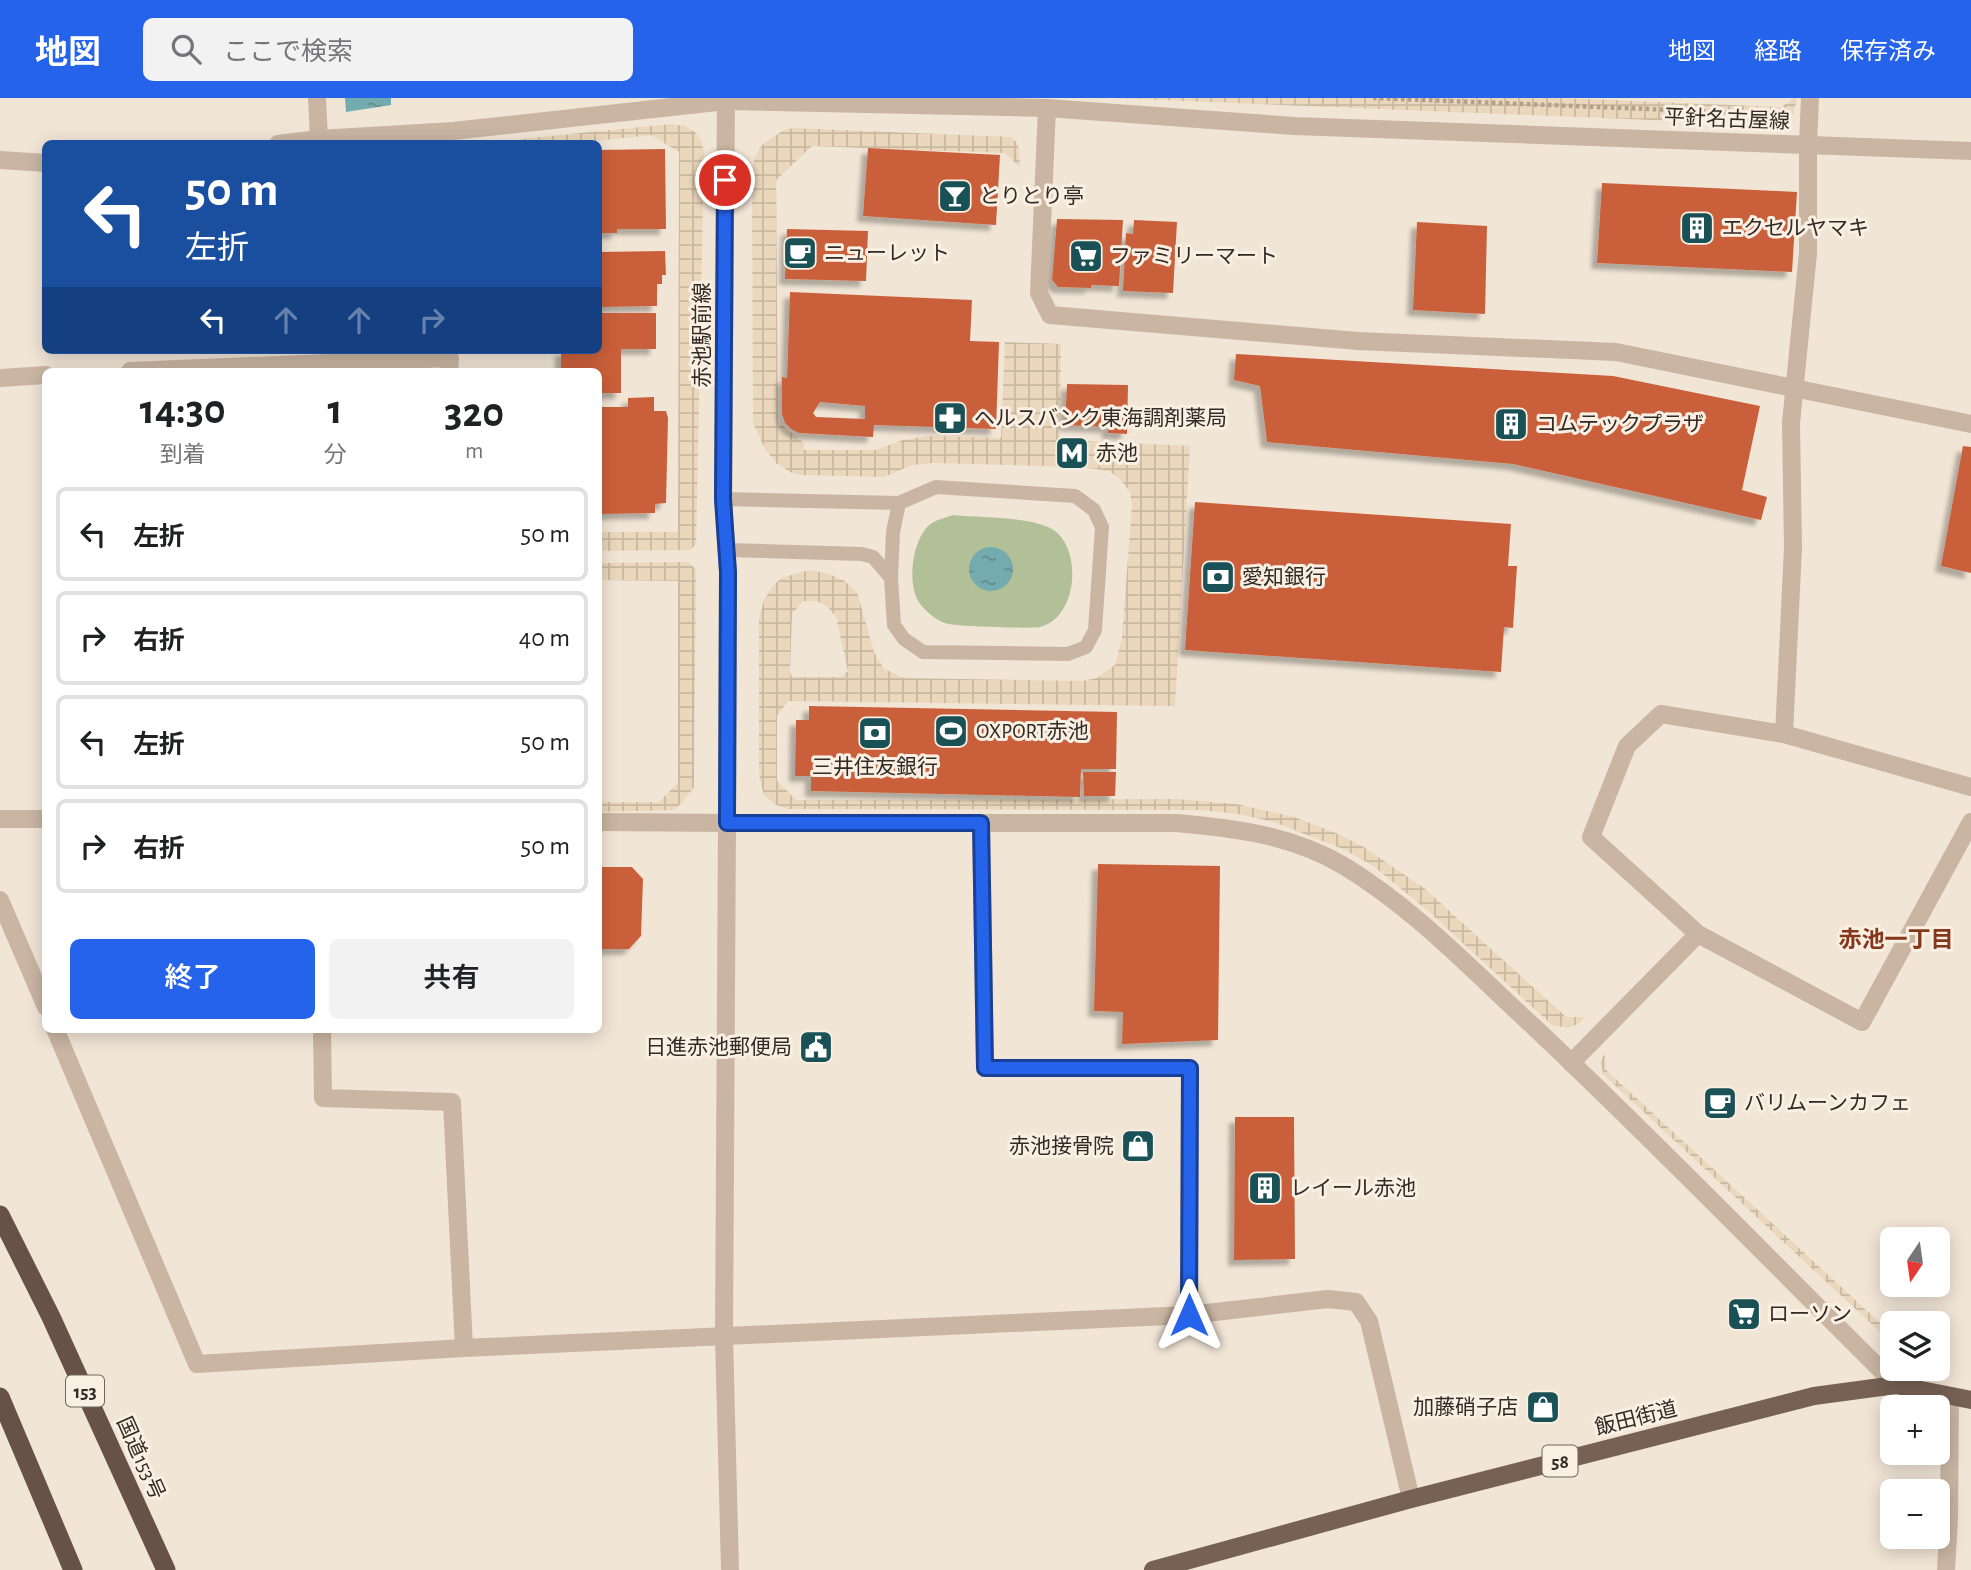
<!DOCTYPE html>
<html lang="ja">
<head>
<meta charset="utf-8">
<style>
	body { margin:0; font-family:"Alegreya Sans","Noto Sans JP",sans-serif; background:#f2f2f2; color:#202124; height:100vh; display:flex; flex-direction:column; font-size:26px; white-space:nowrap }
	* { box-sizing:border-box; margin:0 }
	p { font-size:23px; color:#757577 }
	.icon { flex:none; width:38px; height:38px; fill:none; stroke:currentColor; stroke-width:2; stroke-linecap:round; stroke-linejoin:round }
	.map { position:relative; flex:1; overflow:hidden }
	.sheet { position:absolute; left:42px; top:270px; width:560px; height:665px; display:flex; flex-direction:column; background:#fff; border-radius:10px; box-shadow:0 4px 18px #0003 }
	.sheet>* { flex:none }
	.banner { position:absolute; left:42px; top:42px; width:560px; height:214px; border-radius:10px; box-shadow:0 4px 18px #0003; background:#1a4fa0; color:#fff; overflow:hidden }
	.needle { width:46px; rotate:193deg }
	.tools { position:absolute; left:1880px; top:1129px; display:grid; gap:14px }
	.tools a { display:grid; place-items:center; width:70px; height:70px; border-radius:10px; background:#fff; box-shadow:0 4px 18px #0003; font-size:35px }
	.pin { position:absolute; display:grid; place-items:center; width:60px; height:60px; color:#fff; margin:-30px; border:4px solid #fff; border-radius:50%; box-shadow:0 2px 7px #0007 }
	.me { position:absolute; width:77px; margin:-38px; rotate:0deg; stroke-linejoin:round; filter:drop-shadow(0 0 5px #0008) }
	.turn { display:flex; align-items:center; gap:24px; height:147px; padding:0 28px; font-size:32px }
	.turn .icon { width:91px; height:91px; stroke-width:2.5 }
	.turn b { display:block; font-size:49px; line-height:60px }
	.lanes { display:flex; align-items:center; height:66px; padding:0 28px; background:#0003; justify-content:center; gap:35px; direction:ltr }
	.lanes .off { opacity:.35 }
	.eta { display:flex; justify-content:space-evenly; align-items:center; height:119px; text-align:center }
	.eta b { font-size:42px; font-weight:600; line-height:49px }
	.action { display:flex; gap:14px; margin-top:auto; padding:14px 28px }
	.action a { flex:1; height:80px; border-radius:10px; background:#2563eb; color:#fff; font-size:28px; font-weight:600; line-height:80px; text-align:center }
	.action a+a { background:#f2f2f2; color:#202124 }
	ul { padding:0; list-style:none }
	li { display:flex; align-items:center; gap:21px; height:94px; margin:0 14px 10px; padding:0 14px; border:4px solid #e0e0e0; border-radius:10px }
	li div { flex:1 }
	li b { display:block; font-size:26px }
	li em { font-style:normal }
	header { display:flex; align-items:center; gap:42px; box-sizing:border-box; height:98px; padding:0 35px; background:#2563eb; color:#fff }
	header strong { font-size:33px }
	nav { display:flex; gap:38px; margin-inline-start:auto; font-size:24px }
	.search { width:490px; height:63px; background:#f2f2f2; display:flex; align-items:center; gap:18px; box-sizing:border-box; padding:0 24px; border-radius:10px; color:#757577; font-size:26px }
	.map>svg:first-child { display:block }
	.green { fill:#b1c096 }
	.plaza { fill:url(#plaza-grid); fill-rule:evenodd }
	.water { fill:url(#water-ripples) }
	.building { fill:#ca613b; fill-rule:evenodd; filter:url(#shadow) }
	.lines { fill:none; stroke-linecap:round; stroke-linejoin:round }
	.path { stroke:#b59f8c; stroke-width:4.5; stroke-dasharray:3.5 3.5; stroke-linecap:butt }
	.service { stroke:#c9b5a2; stroke-width:14 }
	.minor { stroke:#c9b5a2; stroke-width:18 }
	.tertiary { stroke:#c9b5a2; stroke-width:18 }
	.primary { stroke:#776155; stroke-width:18 }
	.trunk { stroke:#665248; stroke-width:19 }
	.route-casing { stroke:#184099; stroke-width:18 }
	.route { stroke:#2563eb; stroke-width:12 }
	.labels { text-anchor:middle; stroke-width:6; stroke-linejoin:round; paint-order:stroke }
	.shield { fill:#f9efe2; stroke:#6f655e; stroke-width:2 }
	.shield-label { font-size:19px; font-weight:bold; fill:#342a25 }
	.street-label { font-size:21px; fill:#342a25; stroke:#f9efe2 }
	.poi-label { font-size:21px; fill:#342a25; stroke:#f9efe2; text-anchor:start }
	.neighbourhood-label { font-size:23px; font-weight:bold; fill:#85371b; stroke:#f9efe2 }
</style>
</head>
<body>
<header>
<strong>地図</strong>
<div class="search"><svg class="icon" aria-label="search" viewBox="0 0 24 24"><circle cx="10" cy="10" r="6"/><path d="M15 15l6 6"/></svg>ここで検索</div>
<nav><a>地図</a><a>経路</a><a>保存済み</a></nav>
</header>
<div class="map">
<svg width="1971" height="1472" viewBox="0 0 1971 1472">
	<defs>
		<pattern id="plaza-grid" width="8" height="8" patternUnits="userSpaceOnUse" patternTransform="scale(1.75)"><rect width="8" height="8" fill="#ead7bc"/><path d="M0 4h8M4 0v8" fill="none" stroke="#c9b9a1"/></pattern>
		<pattern id="water-ripples" width="26" height="14" patternUnits="userSpaceOnUse" patternTransform="scale(1.75)"><rect width="26" height="14" fill="#74abaf"/><path d="M2 4q2-2 4 0t4 0M15 11q2-2 4 0t4 0" fill="none" stroke="#608b8e"/></pattern>
		<filter id="shadow"><feDropShadow dx="-6" dy="6" stdDeviation="2" flood-color="#0004"/></filter>
	</defs>
	<rect width="100%" height="100%" fill="#f1e5d6"/>
	<path class="green" d="M953 417C981 420 1022 418 1048 429 1084 444 1079 520 1040 529 1032 531 956 528 949 526 944 525 937 522 934 519 929 516 922 509 919 504 906 485 913 437 932 425 938 421 946 420 953 417Z"/>
	<g class="plaza">
		<path d="M1114 0H1558L1782 9 1793 0H1797L1793 17 1782 25 1773 27Z"/>
		<path d="M672 26 685 28 695 34 701 42 704 54 696 446 690 452 599 453V434H678L679 54 651 37 569 46 480 45Z"/>
		<path d="M793 30 1011 39 1018 46 1019 56 1020 69 1005 55 812 48 776 82 778 324 804 345V352H876L903 342 929 338 1001 340 1005 244 1061 246 1060 342 1190 348 1175 608 788 603 777 618V683L796 702 1176 701 1236 706 1294 719 1336 735 1362 748 1424 790 1566 919H1585L1578 926 1568 930 1552 927 1427 812 1372 767 1343 751 1274 724 1238 716 1201 712 788 711 774 706 764 697 760 683 759 670V521L764 502 772 489 781 480 809 472 826 475 843 482 857 494 874 554 884 571 904 580 1082 583 1097 580 1115 567 1122 540 1132 407 1130 394 1120 381 1109 373 1080 369 932 365 912 367 884 379 802 377 792 375 776 365 765 351 753 325 752 74 755 58 763 46 784 32ZM803 503H817L829 510 836 519 848 573 841 579H792L790 574 792 516Z"/>
		<path d="M689 464 696 472 694 689 682 705 673 712 599 714V704H659L678 685V483L599 482V465Z"/>
		<path d="M1605 955 1606 972 1892 1236V1245L1604 977 1600 965Z"/>
	</g>
	<g class="water">
		<path d="M345 0H391V7L346 14Z"/>
		<circle cx="991" cy="471" r="22"/>
	</g>
	<g class="building">
		<path d="M868 50 1000 57 996 127 863 118Z"/>
		<path d="M665 51 666 131H617V135H598V52Z"/>
		<path d="M1602 85 1797 94 1792 174 1597 165Z"/>
		<path d="M1057 121 1123 122 1119 188 1091 187V190L1058 189 1052 182Z"/>
		<path d="M1134 122 1177 124 1173 195 1123 193 1126 135 1133 136Z"/>
		<path d="M1417 124 1487 128 1485 216 1413 212Z"/>
		<path d="M787 131 868 133 866 183 785 181Z"/>
		<path d="M665 153 666 177H662V186H657V208L598 209V154Z"/>
		<path d="M790 194 972 202 970 243 999 244 996 331 874 327 873 339 799 335 791 331 785 325 782 316V279L787 280ZM820 304 865 308V321L816 319 813 315Z"/>
		<path d="M598 215H656V251H621V295H598V273H561V252H598Z"/>
		<path d="M1236 256 1613 278 1760 308 1742 392 1767 399 1761 422 1513 366 1267 344 1260 288 1234 282Z"/>
		<path d="M1067 286 1128 287 1127 336 1108 335V329L1065 327Z"/>
		<path d="M654 299V313H666L668 320 666 405 655 406V415L598 416V309H628V300Z"/>
		<path d="M1963 348 1971 349V475L1941 468Z"/>
		<path d="M1195 404 1511 426 1508 468H1517L1513 530 1504 529 1501 574 1185 552Z"/>
		<path d="M809 608 1117 614 1116 671H1081L1080 699 811 693V678H795L796 622H809Z"/>
		<path d="M1083 674H1116L1115 698H1084Z"/>
		<path d="M1098 766 1220 768 1218 942 1122 946 1123 914 1094 913Z"/>
		<path d="M598 769H632L643 781 641 838 629 851H598Z"/>
		<path d="M1235 1019H1294L1295 1161 1234 1162Z"/>
	</g>
	<g class="lines">
		<path class="path" d="M1373 0 1750 15"/>
		<g class="service">
			<path d="M723 401 899 405 936 389 1075 398 1094 412 1102 429 1095 532 1086 549 1068 556 923 554 904 541 894 527 891 480 873 459 862 456 726 452"/>
			<path d="M891 480 893 434 899 405"/>
		</g>
		<g class="minor">
			<path d="M317 0 319 41"/>
			<path d="M1047 10 1039 195 1050 217 1358 243 1616 254 1971 326"/>
			<path d="M278 46 319 41 453 33 726 3"/>
			<path d="M0 62 46 65"/>
			<path d="M130 273 450 260 449 273"/>
			<path d="M0 280 46 277"/>
			<path d="M1784 636 1793 450 1791 325 1808 155V46L1810 0"/>
			<path d="M1971 689 1784 636 1661 616 1627 648 1591 739 1698 836 1862 924 1971 724"/>
			<path d="M0 721H46"/>
			<path d="M981 725 985 970H1190L1189 1217"/>
			<path d="M0 802 46 909"/>
			<path d="M55 931 197 1266 464 1250 1189 1217 1328 1201 1356 1204 1369 1223 1411 1401"/>
			<path d="M322 931 323 1000 452 1004 464 1250"/>
			<path d="M1571 965 1698 836"/>
			<path d="M1946 1472 1949 1420 1950 1298"/>
		</g>
		<g class="tertiary">
			<path d="M726 0 723 401 728 474 727 725H1176C1234 730 1292 737 1344 768 1415 811 1473 873 1534 929 1657 1045 1776 1168 1896 1287"/>
			<path d="M726 3 1047 10 1294 28 1971 53"/>
			<path d="M598 724 727 725 724 1239 730 1472"/>
		</g>
		<path class="primary" d="M1153 1472 1411 1401 1814 1298 1896 1287 1971 1302"/>
		<g class="trunk">
			<path d="M0 1117 51 1219 166 1472"/>
			<path d="M0 1299 73 1472"/>
		</g>
	</g>
	<g class="lines">
		<g class="route-casing">
			<path id="route" d="M725 82 723 401 728 474 727 725H981L985 970H1190L1189 1217"/>
		</g>
		<use href="#route" class="route"/>
	</g>
	<defs>
		<g id="bar-square" transform="scale(1.75)"><rect x="-9" y="-9" width="18" height="18" rx="4" fill="#195156" stroke="#f9efe2"/><path d="M-6-5H6L.8 .8V4.5H3.5V6h-7V4.5H-.8V.8Z" fill="#fff"/></g>
		<g id="building-square" transform="scale(1.75)"><rect x="-9" y="-9" width="18" height="18" rx="4" fill="#195156" stroke="#f9efe2"/><path d="M-4-6H4V6H1V3H-1V6H-4ZM-2.5-4.3h1.7v1.8h-1.7ZM.8-4.3h1.7v1.8H.8ZM-2.5-1h1.7V.8h-1.7ZM.8-1h1.7V.8H.8Z" fill="#fff"/></g>
		<g id="cafe-square" transform="scale(1.75)"><rect x="-9" y="-9" width="18" height="18" rx="4" fill="#195156" stroke="#f9efe2"/><path d="M-5.5-4.5H6V0H3Q3 3.5 0 3.5H-2.5Q-5.5 3.5-5.5 0ZM3-3.2v2h1.7v-2ZM-6 4.5H4V6H-6Z" fill="#fff"/></g>
		<g id="supermarket-square" transform="scale(1.75)"><rect x="-9" y="-9" width="18" height="18" rx="4" fill="#195156" stroke="#f9efe2"/><path d="M-6-5.5h2.5l.6 2H6L4.5 2H-2.5L-4.4-4H-6ZM-1.5 3.2a1.3 1.3 0 1 0 .1 0ZM3 3.2a1.3 1.3 0 1 0 .1 0Z" fill="#fff"/></g>
		<g id="pharmacy-square" transform="scale(1.75)"><rect x="-9" y="-9" width="18" height="18" rx="4" fill="#195156" stroke="#f9efe2"/><path d="M-2-6h4v4h4v4h-4v4h-4v-4h-4v-4h4Z" fill="#fff"/></g>
		<g id="metro-square" transform="scale(1.75)"><rect x="-9" y="-9" width="18" height="18" rx="4" fill="#195156" stroke="#f9efe2"/><path d="M-5.5 5V-5H-3L0 0L3-5H5.5V5H3V-.5L0 4L-3-.5V5Z" fill="#fff"/></g>
		<g id="bank-square" transform="scale(1.75)"><rect x="-9" y="-9" width="18" height="18" rx="4" fill="#195156" stroke="#f9efe2"/><path d="M-6-4H6V4H-6ZM0-2.3a2.3 2.3 0 1 0 0 4.6a2.3 2.3 0 1 0 0-4.6Z" fill="#fff"/></g>
		<g id="stadium-square" transform="scale(1.75)"><rect x="-9" y="-9" width="18" height="18" rx="4" fill="#195156" stroke="#f9efe2"/><path d="M0-5a6.5 5 0 1 0 0 10a6.5 5 0 1 0 0-10ZM-3.5-1.8h7v3.6h-7Z" fill="#fff"/></g>
		<g id="civic-square" transform="scale(1.75)"><rect x="-9" y="-9" width="18" height="18" rx="4" fill="#195156" stroke="#f9efe2"/><path d="M-.6-6.5H3V-4.5H.6V-3L4-1V1h2V6H-6V1h2V-1L-.6-3ZM-1.2 2.5V6h2.4V2.5Z" fill="#fff"/></g>
		<g id="shop-square" transform="scale(1.75)"><rect x="-9" y="-9" width="18" height="18" rx="4" fill="#195156" stroke="#f9efe2"/><path d="M-5-2.5h2.3a2.7 3.5 0 0 1 5.4 0H5L5.5 6h-11ZM-1.5-2.5h3a1.5 2.3 0 0 0-3 0Z" fill="#fff"/></g>
	</defs>
	<g fill-rule="evenodd">
		<use href="#bar-square" x="955" y="98"/>
		<use href="#building-square" x="1697" y="130"/>
		<use href="#cafe-square" x="800" y="155"/>
		<use href="#supermarket-square" x="1086" y="158"/>
		<use href="#pharmacy-square" x="950" y="320"/>
		<use href="#building-square" x="1511" y="326"/>
		<use href="#metro-square" x="1072" y="355"/>
		<use href="#bank-square" x="1218" y="479"/>
		<use href="#stadium-square" x="951" y="633"/>
		<use href="#bank-square" x="875" y="635"/>
		<use href="#civic-square" x="816" y="949"/>
		<use href="#cafe-square" x="1720" y="1005"/>
		<use href="#shop-square" x="1138" y="1048"/>
		<use href="#building-square" x="1265" y="1090"/>
		<use href="#supermarket-square" x="1744" y="1216"/>
		<use href="#shop-square" x="1543" y="1309"/>
	</g>
	<g class="labels">
		<g class="shield">
			<rect x="66" y="1277.5" width="38" height="31" rx="5"/>
			<rect x="1542.5" y="1347.5" width="35" height="31" rx="5"/>
		</g>
		<g class="shield-label">
			<text x="85" y="1300">153</text>
			<text x="1560" y="1370">58</text>
		</g>
		<g class="street-label">
			<text transform="translate(1727 21) rotate(2)" y="7">平針名古屋線</text>
			<text transform="translate(702 237) rotate(-90)" y="7">赤池駅前線</text>
			<text transform="translate(1636 1320) rotate(-14)" y="7">飯田街道</text>
			<text transform="translate(141 1360) rotate(66)" y="7">国道153号</text>
		</g>
		<g class="poi-label">
			<text x="979" y="105">とりとり亭</text>
			<text x="1722" y="137">エクセルヤマキ</text>
			<text x="824" y="162">ニューレット</text>
			<text x="1110" y="165">ファミリーマート</text>
			<text x="974" y="327">ヘルスバンク東海調剤薬局</text>
			<text x="1536" y="333">コムテックプラザ</text>
			<text x="1096" y="362">赤池</text>
			<text x="1242" y="486">愛知銀行</text>
			<text x="976" y="640">OXPORT赤池</text>
			<text x="875" y="676" text-anchor="middle">三井住友銀行</text>
			<text x="792" y="956" text-anchor="end">日進赤池郵便局</text>
			<text x="1744" y="1012">バリムーンカフェ</text>
			<text x="1114" y="1055" text-anchor="end">赤池接骨院</text>
			<text x="1290" y="1097">レイール赤池</text>
			<text x="1768" y="1223">ローソン</text>
			<text x="1518" y="1316" text-anchor="end">加藤硝子店</text>
		</g>
		<g class="neighbourhood-label">
			<text x="1896" y="849">赤池一丁目</text>
		</g>
	</g>
</svg>
<div class="tools">
<a><svg class="needle" viewBox="-14 -14 28 28"><path d="M0-13l5 13h-10z" fill="#e53935"/><path d="M0 13l5-13h-10z" fill="#757577"/></svg></a>
<a><svg class="icon" aria-label="layers" viewBox="0 0 24 24"><path d="M12 4l9 5-9 5-9-5zM3 14l9 5 9-5"/></svg></a>
<a>+</a>
<a>−</a>
</div>
<div class="pin" style="left:725px;top:82px;background:#d93025"><svg class="icon" aria-label="arrive" viewBox="0 0 24 24"><path d="M6 21V4h12l-3 4 3 4H6"/></svg></div>
<svg class="me" style="left:1189px;top:1217px" viewBox="-20 -20 40 40"><path d="M0-17L14 15 0 8-14 15z" fill="#2563eb" stroke="#fff" stroke-width="4"/></svg>
<div class="banner">
<div class="turn"><svg class="icon" aria-label="left" viewBox="0 0 24 24"><path d="M17 20v-9H6M10 6l-5 5 5 5"/></svg><div><b>50 m</b>左折</div></div>
<div class="lanes"><svg class="icon" aria-label="left" viewBox="0 0 24 24"><path d="M17 20v-9H6M10 6l-5 5 5 5"/></svg><svg class="icon off" aria-label="ahead" viewBox="0 0 24 24"><path d="M12 20V5M6 11l6-6 6 6"/></svg><svg class="icon off" aria-label="ahead" viewBox="0 0 24 24"><path d="M12 20V5M6 11l6-6 6 6"/></svg><svg class="icon off" aria-label="right" viewBox="0 0 24 24"><path d="M7 20v-9h11M14 6l5 5-5 5"/></svg></div>
</div>
<section class="sheet">
<div class="eta">
<div><b>14:30</b><p>到着</p></div>
<div><b>1</b><p>分</p></div>
<div><b>320</b><p>m</p></div>
</div>
<ul>
<li><svg class="icon" aria-label="left" viewBox="0 0 24 24"><path d="M17 20v-9H6M10 6l-5 5 5 5"/></svg><div><b>左折</b></div><em>50 m</em></li>
<li><svg class="icon" aria-label="right" viewBox="0 0 24 24"><path d="M7 20v-9h11M14 6l5 5-5 5"/></svg><div><b>右折</b></div><em>40 m</em></li>
<li><svg class="icon" aria-label="left" viewBox="0 0 24 24"><path d="M17 20v-9H6M10 6l-5 5 5 5"/></svg><div><b>左折</b></div><em>50 m</em></li>
<li><svg class="icon" aria-label="right" viewBox="0 0 24 24"><path d="M7 20v-9h11M14 6l5 5-5 5"/></svg><div><b>右折</b></div><em>50 m</em></li>
</ul>
<div class="action"><a>終了</a><a>共有</a></div>
</section>
</div>
</body>
</html>
